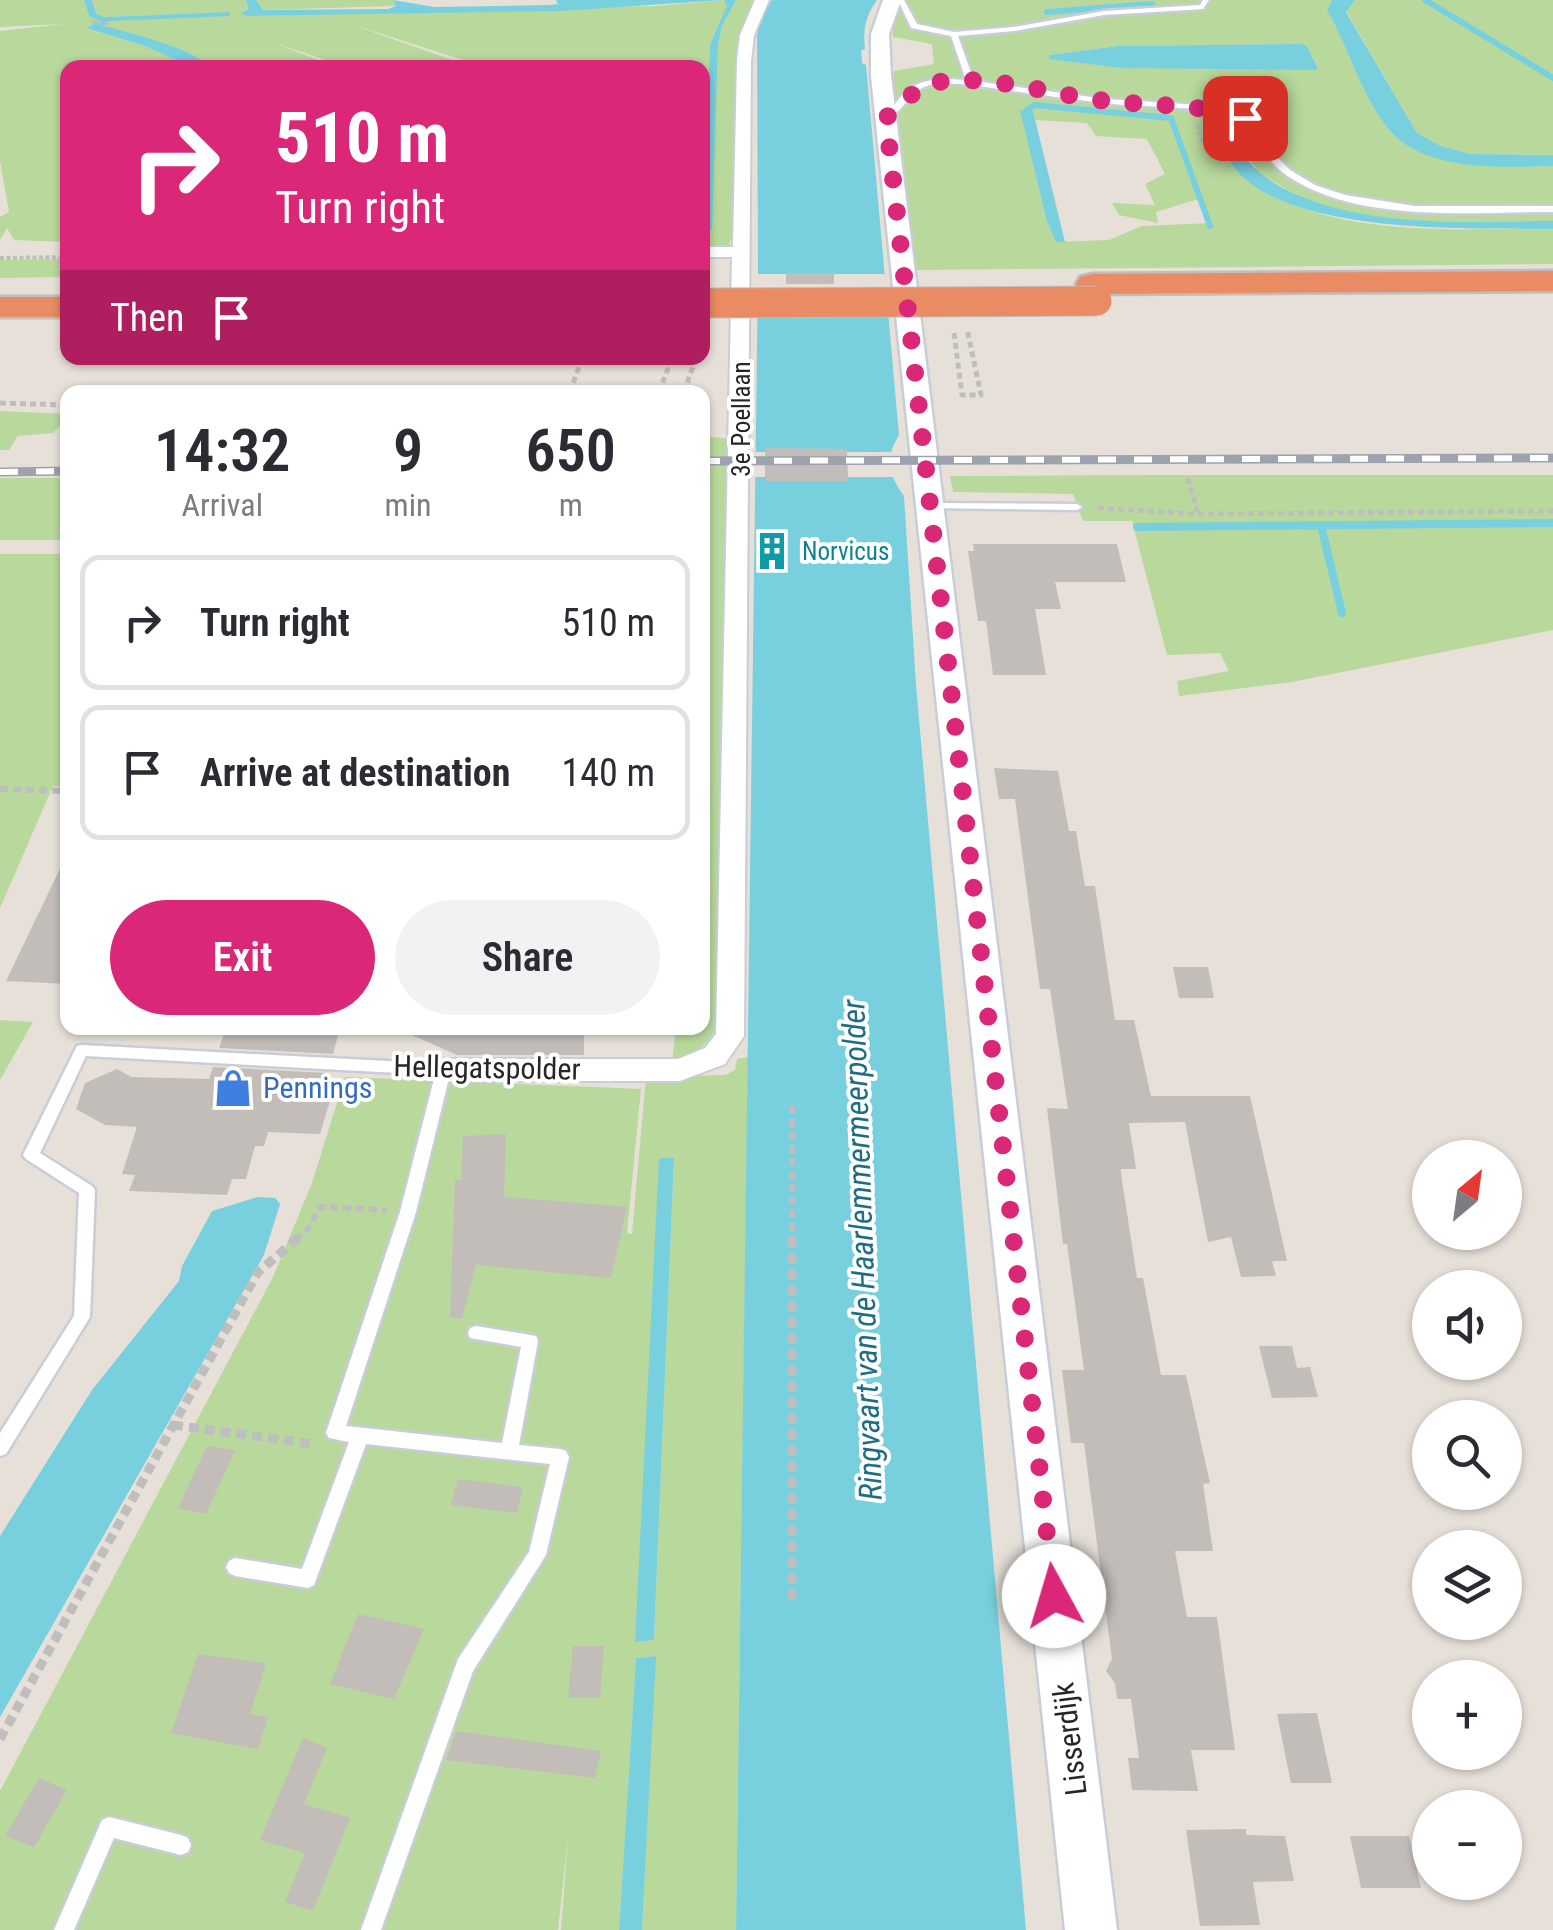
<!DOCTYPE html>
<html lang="en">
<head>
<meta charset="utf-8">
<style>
	body { margin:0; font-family:"Roboto Condensed",sans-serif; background:#f2f2f3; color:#2b2b33; height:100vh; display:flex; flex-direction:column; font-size:38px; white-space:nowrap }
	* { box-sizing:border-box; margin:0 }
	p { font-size:32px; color:#7c7c81 }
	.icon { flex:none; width:55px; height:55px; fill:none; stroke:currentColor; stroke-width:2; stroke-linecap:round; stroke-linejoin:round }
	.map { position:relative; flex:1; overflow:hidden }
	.sheet { position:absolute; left:60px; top:385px; width:650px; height:650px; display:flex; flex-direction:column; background:#fff; border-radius:20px; box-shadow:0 2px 8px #0004 }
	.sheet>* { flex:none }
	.banner { position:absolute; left:60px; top:60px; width:650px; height:305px; border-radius:20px; box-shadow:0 2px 8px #0004; background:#db2777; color:#fff; overflow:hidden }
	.needle { width:65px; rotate:29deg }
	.tools { position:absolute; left:1412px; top:1140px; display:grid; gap:20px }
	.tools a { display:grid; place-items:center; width:110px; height:110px; border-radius:50%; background:#fff; box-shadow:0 2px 8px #0004; font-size:50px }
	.pin { position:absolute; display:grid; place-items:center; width:85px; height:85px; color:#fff; margin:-42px; border-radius:20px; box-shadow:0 5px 15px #0006 }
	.me { position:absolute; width:110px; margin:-55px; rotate:354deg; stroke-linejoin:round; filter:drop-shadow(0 0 8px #0008) }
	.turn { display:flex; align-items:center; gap:35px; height:210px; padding:0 50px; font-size:45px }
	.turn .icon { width:130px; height:130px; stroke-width:2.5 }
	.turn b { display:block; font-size:70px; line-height:85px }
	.then { display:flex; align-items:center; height:95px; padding:0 50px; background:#0003; gap:20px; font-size:38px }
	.eta { display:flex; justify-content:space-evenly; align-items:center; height:170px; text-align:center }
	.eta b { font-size:60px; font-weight:600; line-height:70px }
	.button { display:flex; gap:20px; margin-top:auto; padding:20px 50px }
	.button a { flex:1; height:115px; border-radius:60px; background:#db2777; color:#fff; font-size:40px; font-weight:600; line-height:115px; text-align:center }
	.button a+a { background:#f2f2f3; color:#2b2b33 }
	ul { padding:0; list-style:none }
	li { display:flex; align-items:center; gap:30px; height:135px; margin:0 20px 15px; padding:0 30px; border:5px solid #e1e1e2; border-radius:20px }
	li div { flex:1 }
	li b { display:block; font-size:38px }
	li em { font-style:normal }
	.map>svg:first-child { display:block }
	.green { fill:#b8d89c; fill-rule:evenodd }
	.water { fill:#78d0de }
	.pier { fill:#e7e0d9 }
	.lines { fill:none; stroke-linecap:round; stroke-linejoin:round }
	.stream-far1 { stroke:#78d0de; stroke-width:6 }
	.stream { stroke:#78d0de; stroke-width:8 }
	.building { fill:#c3bdb9 }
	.service-casing { stroke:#c8cdd7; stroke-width:5 }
	.minor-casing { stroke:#c8cdd7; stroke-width:4 }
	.tertiary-casing { stroke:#c8cdd7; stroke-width:5 }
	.motorway-casing { stroke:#bebebe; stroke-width:5 }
	.path-far3 { stroke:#bebebe; stroke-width:4; stroke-dasharray:4 2.5; stroke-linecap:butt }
	.path-far2 { stroke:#bebebe; stroke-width:5; stroke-dasharray:6 4; stroke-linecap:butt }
	.path-far1 { stroke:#bebebe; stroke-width:6; stroke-dasharray:8 5; stroke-linecap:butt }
	.path { stroke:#bebebe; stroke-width:9; stroke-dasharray:10 6; stroke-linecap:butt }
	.service { fill:#fff; fill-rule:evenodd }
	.minor { fill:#fff; fill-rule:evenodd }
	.tertiary { fill:#fff; fill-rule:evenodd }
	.motorway { fill:#e98b63; fill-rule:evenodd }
	.rail-casing { stroke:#9da2af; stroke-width:9 }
	.rail { stroke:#fff; stroke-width:6; stroke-dasharray:18; stroke-linecap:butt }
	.motorway-bridge-casing { stroke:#bebebe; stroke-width:31; stroke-linecap:butt }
	.motorway-bridge { stroke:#e98b63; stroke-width:29 }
	.route { stroke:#db2777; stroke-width:18; stroke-dasharray:0 32.4 }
	.labels { text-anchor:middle; stroke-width:8; stroke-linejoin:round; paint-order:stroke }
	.far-street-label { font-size:25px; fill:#262626; stroke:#fff }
	.far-culture-label { font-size:25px; fill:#0d838f; stroke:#fff; text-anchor:start }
	.street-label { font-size:30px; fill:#262626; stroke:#fff }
	.shop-label { font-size:30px; fill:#366cbe; stroke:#fff; text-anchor:start }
	.water-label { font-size:32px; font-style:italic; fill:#1d6e84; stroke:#fff }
</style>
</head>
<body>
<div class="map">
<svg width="1553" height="1930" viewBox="0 0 1553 1930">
	<rect width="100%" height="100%" fill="#e7e0d9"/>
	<g class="green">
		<path d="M0 0H84L89 15 101 21 86 28 142 45 192 67 68 68 67 242 14 240 7 228 0 240V217L9 212 0 161V31L63 24 0 27Z"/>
		<path d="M92 0H246L249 9 242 13 655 6 724 0 728 5 710 44 706 140 703 141 702 68 485 67 347 23 473 67H346L272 42 336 67H208C197 48 127 34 103 26L108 21 229 12 105 17 96 14Z"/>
		<path d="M256 0H393L396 6 263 10Z"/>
		<path d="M736 0H757L740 41 736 224 729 245 703 249V232L711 230 718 46 722 26Z"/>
		<path d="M902 0H1332L1327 10C1348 46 1365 106 1394 135 1427 167 1509 167 1553 166V221C1460 220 1346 233 1265 176 1248 164 1246 148 1234 133 1228 126 1216 121 1208 116 1215 132 1223 158 1236 170 1314 241 1455 228 1553 229V264L917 270 892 95 894 71 934 64 932 44 893 37 892 20ZM1302 44 1307 46 1318 67 1049 55 1118 46ZM1021 111H1033L1035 120 1087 123 1096 136 1147 139 1165 174 1145 184 1155 205 1112 203 1119 215 1158 223 1156 212 1202 198 1211 223 1142 226 1109 240 1056 242 1047 222Z"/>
		<path d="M1355 0H1553V155L1470 154 1441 146 1417 133 1346 11Z"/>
		<path d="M67 259V277L0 278V260Z"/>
		<path d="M0 411 67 414V418L53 433 18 436 9 450H0Z"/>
		<path d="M703 436 730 439 721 1015C712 1045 699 1051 672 1062L676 1028H702Z"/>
		<path d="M1152 475H1553V630L1292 682 1179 696 1177 681 1229 671 1220 653 1167 655 1132 521H1083L1073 494 953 492 950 476Z"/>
		<rect x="0" y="478" width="67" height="62"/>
		<path d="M0 554H67V786H53L0 908Z"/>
		<path d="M0 1020 33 1022 0 1080Z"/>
		<path d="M748 1057 736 1930H642L655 1656 636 1658 619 1930H561L568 1837 558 1930H0V1791L273 1277 312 1183 345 1077 641 1089 627 1233 632 1234 646 1077 725 1075 735 1070 737 1059ZM674 1159 654 1640 635 1642Z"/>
	</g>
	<g class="water">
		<path d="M84 0H92L96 14 105 17 229 12 230 16 109 21 104 26C126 32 198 49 208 67H192L142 45 86 28 100 21 89 16Z"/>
		<path d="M246 0H256L263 10 388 9 396 6 393 0 434 7 550 5 558 4 556 0H736L722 26 718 46 712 230 703 232 708 214 703 192 707 190 708 150 703 147V141L706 139 710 44 727 6 724 0 561 11 246 16 241 13 249 9Z"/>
		<path d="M772 0H877C865 17 863 29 865 49L861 51 862 63 866 65 899 435C885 458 888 474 904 496L916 685 1026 1930H736L758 273 757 35 760 19Z"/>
		<path d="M1332 0H1355L1346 12 1417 133 1441 146 1470 154 1553 155V166C1505 167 1432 172 1394 135 1365 106 1348 46 1327 10Z"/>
		<path d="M1302 44 1307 46 1318 68 1316 70 1121 68 1049 59V55L1118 46Z"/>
		<path d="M1020 110 1033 111 1065 242H1056L1047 222Z"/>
		<path d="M1207 114C1233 120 1232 139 1246 158 1255 170 1268 179 1281 187 1363 230 1464 221 1553 221V229C1472 228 1292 236 1235 169 1223 155 1215 132 1207 114Z"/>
		<path d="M659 1158H674L654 1640 635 1642Z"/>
		<path d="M258 1197 275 1198 280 1204 264 1255 0 1717V1536L92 1390 179 1281 182 1266 212 1211Z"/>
		<path d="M656 1656 642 1930H619L636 1658Z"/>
	</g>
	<g class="pier">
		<path d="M753 274H889L893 315H753Z"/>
		<path d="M751 452H894L896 477H750Z"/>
	</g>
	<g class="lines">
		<g class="stream-far1">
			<path d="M1425 0 1553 78"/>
			<path d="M1047 12 1152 4"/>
			<path d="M1029 121 1027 110 1034 105 1171 118 1210 226"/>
		</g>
		<g class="stream">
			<path d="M1321 525 1342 613"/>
			<path d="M1137 527 1553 523"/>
		</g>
	</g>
	<g class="building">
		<rect x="786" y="273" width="48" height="11"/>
		<path d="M765 448 847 449 848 481H765Z"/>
		<path d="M973 544H1117L1126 582H1055L1061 609H1035L1046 675H993L986 621H978L968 551H974Z"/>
		<path d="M994 768 1058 771 1069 831H1076L1085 886H1095L1115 1020H1134L1151 1096H1250L1287 1261H1272L1276 1276 1241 1277 1231 1237 1208 1242 1185 1122 1129 1123 1136 1169H1121V1174L1137 1278H1143L1161 1375H1186L1210 1483 1203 1484 1213 1551H1175L1187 1617H1217L1235 1750H1191L1198 1791 1132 1790 1128 1758H1139L1131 1699H1117L1115 1683 1106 1671 1112 1659 1084 1443H1071L1062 1370H1084L1067 1244H1063L1047 1108 1068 1109 1050 989H1040L1015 799H999Z"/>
		<path d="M68 852V984L6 981Z"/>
		<path d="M1173 967H1208L1214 998H1179Z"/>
		<path d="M226 1028H340L333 1054 219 1048Z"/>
		<path d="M396 1028H584V1055H457Z"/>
		<path d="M213 1067 327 1073 325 1083 335 1084 320 1134 268 1132 264 1146H255L246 1179H232L227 1195 129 1191 135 1175 122 1174 137 1127 105 1125 76 1109 85 1083 117 1069 131 1077 209 1079Z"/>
		<path d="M506 1134 504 1197 627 1207 611 1278 476 1265 462 1319 450 1317 455 1180H461L463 1136Z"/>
		<path d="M1259 1346H1292L1297 1368 1310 1367 1318 1397 1272 1398Z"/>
		<path d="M207 1446 235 1450 206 1514 178 1508Z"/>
		<path d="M458 1479 523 1487 517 1513 451 1505Z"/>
		<path d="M358 1614 424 1629 394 1699 330 1684Z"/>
		<path d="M573 1646H604L600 1698H568Z"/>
		<path d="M198 1654 266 1663 250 1714 268 1717 258 1749 171 1733Z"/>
		<path d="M1317 1713 1332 1783H1291L1277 1714Z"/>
		<path d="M456 1731 601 1751 595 1778 446 1760Z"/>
		<path d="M303 1738 327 1748 304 1804 350 1818 313 1911 285 1902 305 1853 260 1840Z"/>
		<path d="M39 1778 67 1790 34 1847 5 1836Z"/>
		<path d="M1246 1829V1835L1285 1836 1294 1881 1253 1882 1260 1925 1200 1926 1186 1830Z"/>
		<path d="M1350 1836H1409L1421 1888H1361Z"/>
	</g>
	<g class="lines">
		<g class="service-casing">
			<g id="service">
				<path d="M898 0H904L917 24 954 32 1014 27 1104 11 1200 5 1203 0H1209L1203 9 1104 15 1014 31 958 36 974 81 1106 99 1217 106 1248 116 1272 152 1290 170 1315 185 1345 195 1415 206H1553V212C1471 212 1357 224 1286 175 1266 161 1259 139 1244 122 1238 116 1225 113 1216 111 1204 108 1191 109 1179 108 1153 106 1128 106 1103 103 1068 99 1033 94 998 89 976 86 952 81 930 85 908 90 904 116 882 119V115C894 109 897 99 907 91 922 77 947 79 966 80L951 36 911 28Z"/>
				<path d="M930 503 1077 504 1082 507 1077 510 926 508V504Z"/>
				<path d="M82 1045 444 1064 449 1066 451 1070 416 1212 346 1426 502 1443 521 1347 470 1338 468 1333 470 1328 476 1326 536 1336 538 1341 519 1445 560 1449 566 1451 569 1457 546 1555 473 1671 381 1930H361L458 1659 529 1552 550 1464 366 1444 314 1585 308 1588 235 1576 229 1573 226 1567 229 1561 235 1558 302 1569 349 1442 329 1438 326 1433 400 1212 435 1075 86 1056 40 1153 92 1186 95 1190 90 1317 6 1454 0 1456V1433L74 1316 79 1193 26 1159 23 1155 75 1050 77 1046Z"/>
				<path d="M109 1817 181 1835 188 1838 191 1845 188 1852 181 1855 114 1838 74 1930H54L102 1820Z"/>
			</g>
		</g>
		<g class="minor-casing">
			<path id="minor" d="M755 0H769L754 35 751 61 744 1036 725 1064 680 1081H444L434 1078 430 1070 434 1062 444 1059H678L705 1048 716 1034 732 257H702V247H733L737 61 740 35Z"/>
		</g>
		<g class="tertiary-casing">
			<path id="tertiary" d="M883 0H901L889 34 891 76 1117 1930H1065L871 76V34Z"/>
		</g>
		<g class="motorway-casing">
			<g id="motorway">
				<path d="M1553 271V291L1092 294 1080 291 1076 284 1080 277 1092 274Z"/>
				<rect x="0" y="297" width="68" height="20"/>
			</g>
		</g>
		<g class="path-far3">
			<path d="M92 22 109 23"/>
			<path d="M1197 125 1202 143"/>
			<path d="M0 258 68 257"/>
		</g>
		<g class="path-far2">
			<path d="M954 333 962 395H981L967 329"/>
			<path d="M570 392 582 358"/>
			<path d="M659 392 672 358"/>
			<path d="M684 392 696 358"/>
			<path d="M0 403 68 405"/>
			<path d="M1188 478 1198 514"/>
			<path d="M1098 508 1198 514 1553 511"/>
		</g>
		<g class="path-far1">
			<path d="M0 789 68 791"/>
			<path d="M792 1106V1240"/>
			<path d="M295 1240 308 1229 320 1207 387 1210"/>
		</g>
		<g class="path">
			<path d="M792 1238V1599"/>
			<path d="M173 1425 313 1444"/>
			<path d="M0 1739 258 1272 298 1238"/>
		</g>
		<use href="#service" class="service"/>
		<use href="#minor" class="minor"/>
		<use href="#tertiary" class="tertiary"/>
		<use href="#motorway" class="motorway"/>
		<g class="rail-casing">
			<g id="rail">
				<path d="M702 461 1553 458"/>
				<path d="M0 472 68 471"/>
			</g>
		</g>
		<use href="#rail" class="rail"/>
		<g class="motorway-bridge-casing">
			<path id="motorway-bridge" d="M702 303 1097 301"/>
		</g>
		<use href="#motorway-bridge" class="motorway-bridge"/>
	</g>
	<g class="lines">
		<path class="route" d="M1054 1596 886 117C906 108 909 88 933 83 986 72 1055 96 1108 101 1155 106 1200 104 1245 118"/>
	</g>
	<defs>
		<g id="building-bare" transform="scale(3)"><path d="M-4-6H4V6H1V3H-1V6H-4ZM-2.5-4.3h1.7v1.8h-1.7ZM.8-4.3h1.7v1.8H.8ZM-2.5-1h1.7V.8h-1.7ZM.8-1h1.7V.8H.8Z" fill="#0f9aa8" stroke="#fff" stroke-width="2.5" paint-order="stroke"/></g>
		<g id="shop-bare" transform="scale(3)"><path d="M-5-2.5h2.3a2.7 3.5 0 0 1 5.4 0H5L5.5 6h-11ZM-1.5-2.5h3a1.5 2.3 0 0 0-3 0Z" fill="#3f7fe0" stroke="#fff" stroke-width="2.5" paint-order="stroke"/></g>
	</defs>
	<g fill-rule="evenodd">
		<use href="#building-bare" x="772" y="551"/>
		<use href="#shop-bare" x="233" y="1088"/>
	</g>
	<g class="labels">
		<g class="far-street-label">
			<text transform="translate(741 419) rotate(-90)" y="9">3e Poellaan</text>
		</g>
		<g class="far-culture-label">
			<text x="802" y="560">Norvicus</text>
		</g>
		<g class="street-label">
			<text transform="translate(487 1068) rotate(1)" y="10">Hellegatspolder</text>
			<text transform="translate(1070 1739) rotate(-97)" y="10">Lisserdijk</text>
		</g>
		<g class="shop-label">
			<text x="263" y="1098">Pennings</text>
		</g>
		<g class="water-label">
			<text transform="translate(862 1250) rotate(-92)" y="11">Ringvaart van de Haarlemmermeerpolder</text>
		</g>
	</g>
</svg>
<div class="tools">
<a><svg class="needle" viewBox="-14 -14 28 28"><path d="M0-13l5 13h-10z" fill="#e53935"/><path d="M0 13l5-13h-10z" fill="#7c7c81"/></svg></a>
<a><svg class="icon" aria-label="sound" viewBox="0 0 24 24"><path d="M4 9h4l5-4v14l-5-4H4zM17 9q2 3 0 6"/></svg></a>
<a><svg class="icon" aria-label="search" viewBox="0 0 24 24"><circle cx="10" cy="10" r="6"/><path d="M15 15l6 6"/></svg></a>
<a><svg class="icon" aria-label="layers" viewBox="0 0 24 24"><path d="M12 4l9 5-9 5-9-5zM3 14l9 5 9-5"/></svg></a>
<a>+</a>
<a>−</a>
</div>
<div class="pin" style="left:1245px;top:118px;background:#d93025"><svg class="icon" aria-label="arrive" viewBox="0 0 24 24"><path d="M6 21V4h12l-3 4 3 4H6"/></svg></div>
<svg class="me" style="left:1054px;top:1596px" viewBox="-20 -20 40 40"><circle r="19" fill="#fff"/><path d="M0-13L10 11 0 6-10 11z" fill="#db2777"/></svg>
<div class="banner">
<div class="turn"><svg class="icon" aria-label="right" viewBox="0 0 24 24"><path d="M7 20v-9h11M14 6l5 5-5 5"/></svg><div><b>510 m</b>Turn right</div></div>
<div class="then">Then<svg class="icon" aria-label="arrive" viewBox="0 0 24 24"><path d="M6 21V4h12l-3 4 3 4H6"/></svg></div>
</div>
<section class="sheet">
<div class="eta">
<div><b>14:32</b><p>Arrival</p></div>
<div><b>9</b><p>min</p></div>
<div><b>650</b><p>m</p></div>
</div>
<ul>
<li><svg class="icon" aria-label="right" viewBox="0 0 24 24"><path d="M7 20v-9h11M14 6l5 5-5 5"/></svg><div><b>Turn right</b></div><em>510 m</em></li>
<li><svg class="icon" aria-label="arrive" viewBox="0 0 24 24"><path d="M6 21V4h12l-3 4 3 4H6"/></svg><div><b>Arrive at destination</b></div><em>140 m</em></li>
</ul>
<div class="button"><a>Exit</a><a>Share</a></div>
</section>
</div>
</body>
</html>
